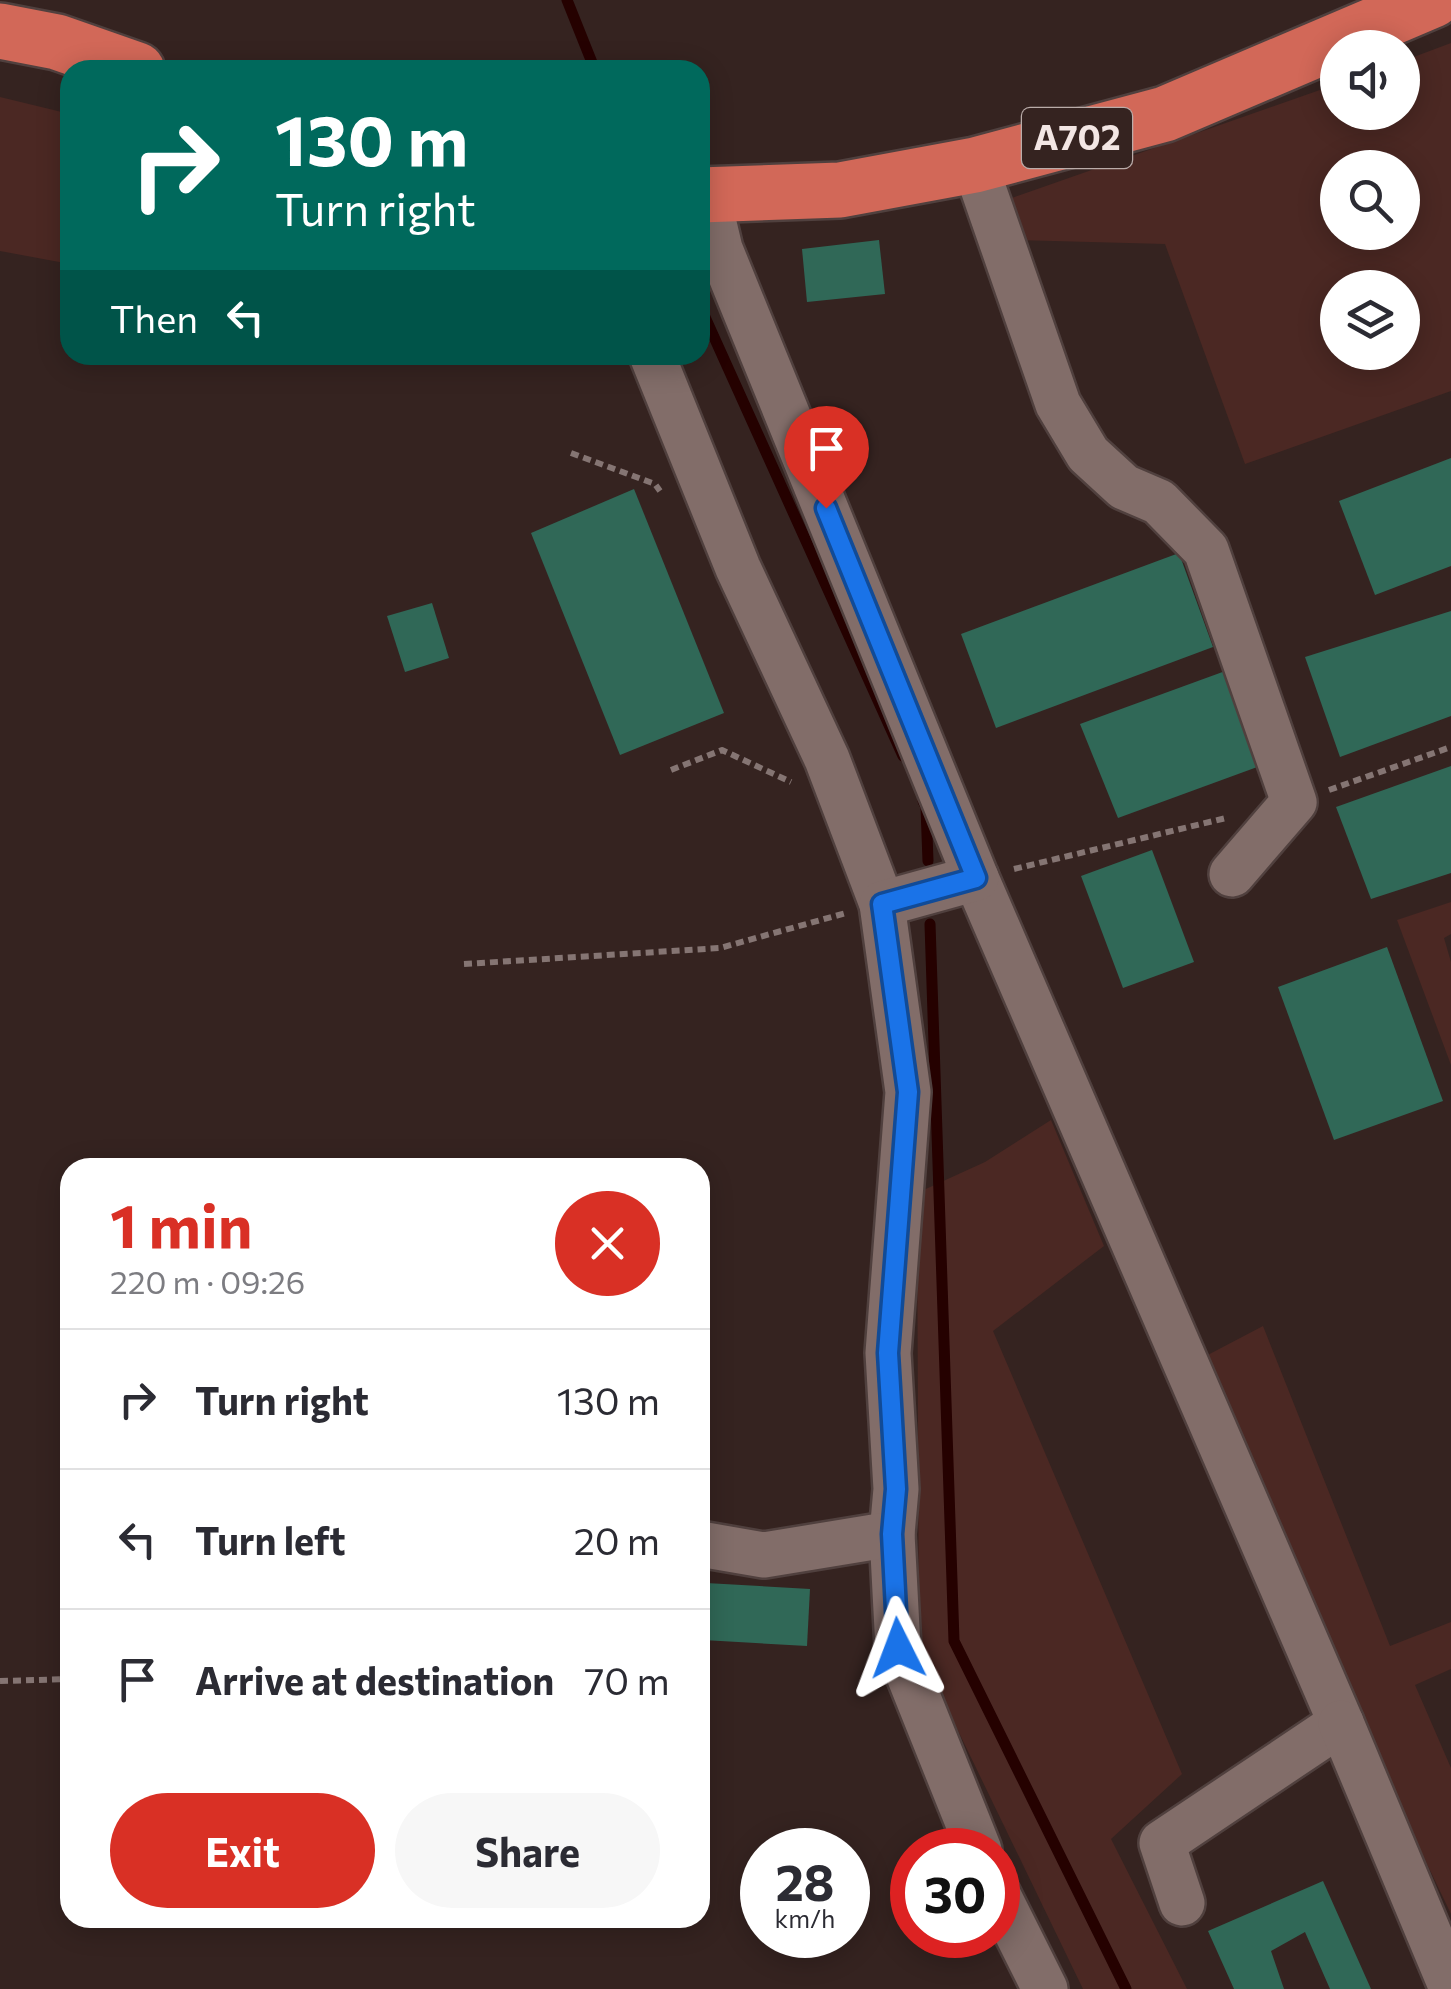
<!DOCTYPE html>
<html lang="en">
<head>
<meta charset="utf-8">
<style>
	body { margin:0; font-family:Commissioner,sans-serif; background:#f7f7f7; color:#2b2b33; height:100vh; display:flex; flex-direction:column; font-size:38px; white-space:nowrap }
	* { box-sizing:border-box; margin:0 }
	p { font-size:32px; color:#7c7c81 }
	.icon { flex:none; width:55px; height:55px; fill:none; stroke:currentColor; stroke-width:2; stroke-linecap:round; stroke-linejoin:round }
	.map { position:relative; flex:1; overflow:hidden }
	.panel { position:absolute; left:60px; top:1158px; width:650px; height:770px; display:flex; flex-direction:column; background:#fff; border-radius:30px; box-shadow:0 5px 25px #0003 }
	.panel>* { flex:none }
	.top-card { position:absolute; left:60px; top:60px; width:650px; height:305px; border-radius:30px; box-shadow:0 5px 25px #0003; background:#00695c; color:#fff; overflow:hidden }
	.fabs { position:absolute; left:1320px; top:30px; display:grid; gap:20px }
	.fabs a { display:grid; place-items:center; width:100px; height:100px; border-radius:50%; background:#fff; box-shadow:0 5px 25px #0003; font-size:50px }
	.speed { position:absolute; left:740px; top:1828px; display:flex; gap:20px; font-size:50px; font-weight:700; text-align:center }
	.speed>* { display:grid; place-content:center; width:130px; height:130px; border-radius:50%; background:#fff; box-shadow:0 5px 25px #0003; line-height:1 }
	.speed small { font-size:25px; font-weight:400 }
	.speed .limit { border:15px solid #d22; background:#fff; color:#111 }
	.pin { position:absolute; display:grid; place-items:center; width:85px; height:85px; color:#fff; margin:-102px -42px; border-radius:50% 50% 50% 0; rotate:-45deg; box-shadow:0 0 10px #0007 }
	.pin .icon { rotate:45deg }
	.me { position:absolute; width:110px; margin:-55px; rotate:357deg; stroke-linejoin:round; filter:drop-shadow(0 0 8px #0008) }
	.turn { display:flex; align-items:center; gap:35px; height:210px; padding:0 50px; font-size:45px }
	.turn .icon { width:130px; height:130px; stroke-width:2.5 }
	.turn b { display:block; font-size:70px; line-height:85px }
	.then { display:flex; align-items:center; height:95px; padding:0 50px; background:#0003; gap:20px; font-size:38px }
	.round { display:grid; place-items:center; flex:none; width:105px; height:105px; border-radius:52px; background:#f7f7f7 }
	.head { display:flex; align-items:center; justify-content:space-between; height:170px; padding:0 50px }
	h1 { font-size:60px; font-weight:700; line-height:75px; color:#d93025 }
	.button { display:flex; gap:20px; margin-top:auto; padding:20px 50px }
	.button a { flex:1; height:115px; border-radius:60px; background:#d93025; color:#fff; font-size:40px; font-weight:700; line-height:115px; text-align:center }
	.button a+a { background:#f7f7f7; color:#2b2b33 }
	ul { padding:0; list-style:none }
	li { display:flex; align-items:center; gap:30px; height:140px; padding:0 50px; border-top:2px solid #e1e1e2 }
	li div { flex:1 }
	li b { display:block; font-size:38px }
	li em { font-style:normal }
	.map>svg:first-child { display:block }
	.green { fill:#4b2823; fill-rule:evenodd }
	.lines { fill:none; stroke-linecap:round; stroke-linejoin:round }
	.stream { stroke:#250100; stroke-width:11 }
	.building { fill:#306857 }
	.minor-casing { stroke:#50403e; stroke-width:50 }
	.highway-casing { stroke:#50403e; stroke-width:60 }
	.path { stroke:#857573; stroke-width:6; stroke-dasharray:8 5; stroke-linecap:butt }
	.minor { stroke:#826d69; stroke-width:45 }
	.highway { stroke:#d26858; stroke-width:55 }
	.route-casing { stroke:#114b97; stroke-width:25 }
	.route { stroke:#1a73e8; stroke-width:18 }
	.labels { text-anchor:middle; stroke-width:10; stroke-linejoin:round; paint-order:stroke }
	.shield { fill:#352320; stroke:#baaca9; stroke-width:2.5 }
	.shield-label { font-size:35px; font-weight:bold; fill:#f3e6e4 }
</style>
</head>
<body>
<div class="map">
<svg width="1451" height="1989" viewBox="0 0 1451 1989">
	<rect width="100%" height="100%" fill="#352320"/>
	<g class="green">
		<path d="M1451 43V391L1245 464 1165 244 1015 240 1009 199 1337 84 1338 112H1402L1403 61ZM1338 168H1402V232H1338ZM1338 288H1402V352H1338Z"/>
		<path d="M0 97 70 114V264L0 251Z"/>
		<path d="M1451 902V934L1444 938 1451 962V1065L1397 920Z"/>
		<path d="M1051 1120 1104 1246 993 1331 1182 1774 1111 1839 1187 1989H1083L919 1650 917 1193 985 1162Z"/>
		<path d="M1263 1326 1390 1646 1451 1622V1669L1415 1685 1451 1768V1914L1342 1687 1202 1358Z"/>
	</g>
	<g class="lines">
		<g class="stream">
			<path d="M567 0 595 70"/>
			<path d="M700 306 903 756"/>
			<path d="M923 801 926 807 928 861"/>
			<path d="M930 924 954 1641 1126 1989"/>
		</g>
	</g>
	<g class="building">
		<path d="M879 240 885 294 807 302 802 249Z"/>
		<path d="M1451 458V566L1375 595 1339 501Z"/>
		<path d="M634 489 724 713 620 755 531 533Z"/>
		<path d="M1179 553 1213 647 996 728 961 634Z"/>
		<path d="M432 603 449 658 405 672 387 616Z"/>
		<path d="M1451 611V716L1340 757 1305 657Z"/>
		<path d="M1228 670 1260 766 1118 818 1080 724Z"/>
		<path d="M1451 766V873L1371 899 1336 807Z"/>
		<path d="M1152 850 1194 962 1123 988 1081 876Z"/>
		<path d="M1387 947 1443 1101 1334 1140 1278 987Z"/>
		<path d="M706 1583 810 1589 807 1646 703 1640Z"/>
		<path d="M1323 1881 1371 1989H1330L1305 1932 1271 1951 1284 1989H1234L1208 1931Z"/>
	</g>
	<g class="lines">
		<g class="minor-casing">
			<g id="minor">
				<path d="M975 165 1058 404 1088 454 1124 487 1159 502 1206 550 1294 802 1232 874"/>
				<path d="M707 194 720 249 976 878 1341 1723 1162 1843 1182 1903"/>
				<path d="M652 355 738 568 827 759 882 904 908 1092 888 1353 896 1489 892 1534 898 1648 979 1850"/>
				<path d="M882 904 976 878"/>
				<path d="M700 1544 764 1555 892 1534"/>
				<path d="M1341 1723 1451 1986"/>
				<path d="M998 1895 1045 1989"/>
			</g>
		</g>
		<g class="highway-casing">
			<g id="highway">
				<path d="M0 31 57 42 137 70"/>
				<path d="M700 195 840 190 975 165 1165 114 1433 0"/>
			</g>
		</g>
		<g class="path">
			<path d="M571 453 655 484 660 491"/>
			<path d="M671 770 722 750 791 782"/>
			<path d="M1329 790 1451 747"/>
			<path d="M1014 869 1226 818"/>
			<path d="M464 964 720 948 846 913"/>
			<path d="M0 1681 70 1679"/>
		</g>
		<use href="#minor" class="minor"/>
		<use href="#highway" class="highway"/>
	</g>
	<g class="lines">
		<g class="route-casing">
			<path id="route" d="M826 508 976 878 882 904 908 1092 888 1353 896 1489 892 1534 898 1648"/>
		</g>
		<use href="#route" class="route"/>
	</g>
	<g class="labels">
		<rect class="shield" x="1022" y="108" width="110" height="60" rx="8"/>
		<g class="shield-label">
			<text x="1077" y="150">A702</text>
		</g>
	</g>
</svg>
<div class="fabs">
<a><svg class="icon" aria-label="sound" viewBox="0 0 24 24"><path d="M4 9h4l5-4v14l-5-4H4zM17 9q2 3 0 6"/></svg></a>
<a><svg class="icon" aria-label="search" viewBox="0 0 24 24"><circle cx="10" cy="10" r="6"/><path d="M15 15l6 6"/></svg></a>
<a><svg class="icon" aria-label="layers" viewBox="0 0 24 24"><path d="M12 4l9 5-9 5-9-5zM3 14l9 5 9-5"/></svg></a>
</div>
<div class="speed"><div>28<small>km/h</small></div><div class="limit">30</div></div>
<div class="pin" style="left:826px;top:508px;background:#d93025"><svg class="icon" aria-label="arrive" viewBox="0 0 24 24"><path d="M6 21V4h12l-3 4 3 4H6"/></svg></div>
<svg class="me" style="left:898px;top:1648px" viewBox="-20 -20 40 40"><path d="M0-17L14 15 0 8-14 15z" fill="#1a73e8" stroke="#fff" stroke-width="4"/></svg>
<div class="top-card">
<div class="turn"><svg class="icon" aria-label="right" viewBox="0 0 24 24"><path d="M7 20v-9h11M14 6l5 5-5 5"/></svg><div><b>130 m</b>Turn right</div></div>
<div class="then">Then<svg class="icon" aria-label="left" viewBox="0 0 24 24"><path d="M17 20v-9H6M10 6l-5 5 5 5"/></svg></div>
</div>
<section class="panel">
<div class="head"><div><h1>1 min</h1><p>220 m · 09:26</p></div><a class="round" style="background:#d93025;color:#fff"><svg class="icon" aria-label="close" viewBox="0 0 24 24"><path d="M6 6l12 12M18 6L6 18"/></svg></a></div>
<ul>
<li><svg class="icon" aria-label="right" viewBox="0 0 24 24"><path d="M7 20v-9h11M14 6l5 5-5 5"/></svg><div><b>Turn right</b></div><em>130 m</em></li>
<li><svg class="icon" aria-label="left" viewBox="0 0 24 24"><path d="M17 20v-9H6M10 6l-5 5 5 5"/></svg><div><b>Turn left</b></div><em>20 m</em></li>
<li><svg class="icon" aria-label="arrive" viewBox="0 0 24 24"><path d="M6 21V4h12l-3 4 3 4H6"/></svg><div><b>Arrive at destination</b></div><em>70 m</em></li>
</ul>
<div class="button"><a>Exit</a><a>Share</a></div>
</section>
</div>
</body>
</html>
